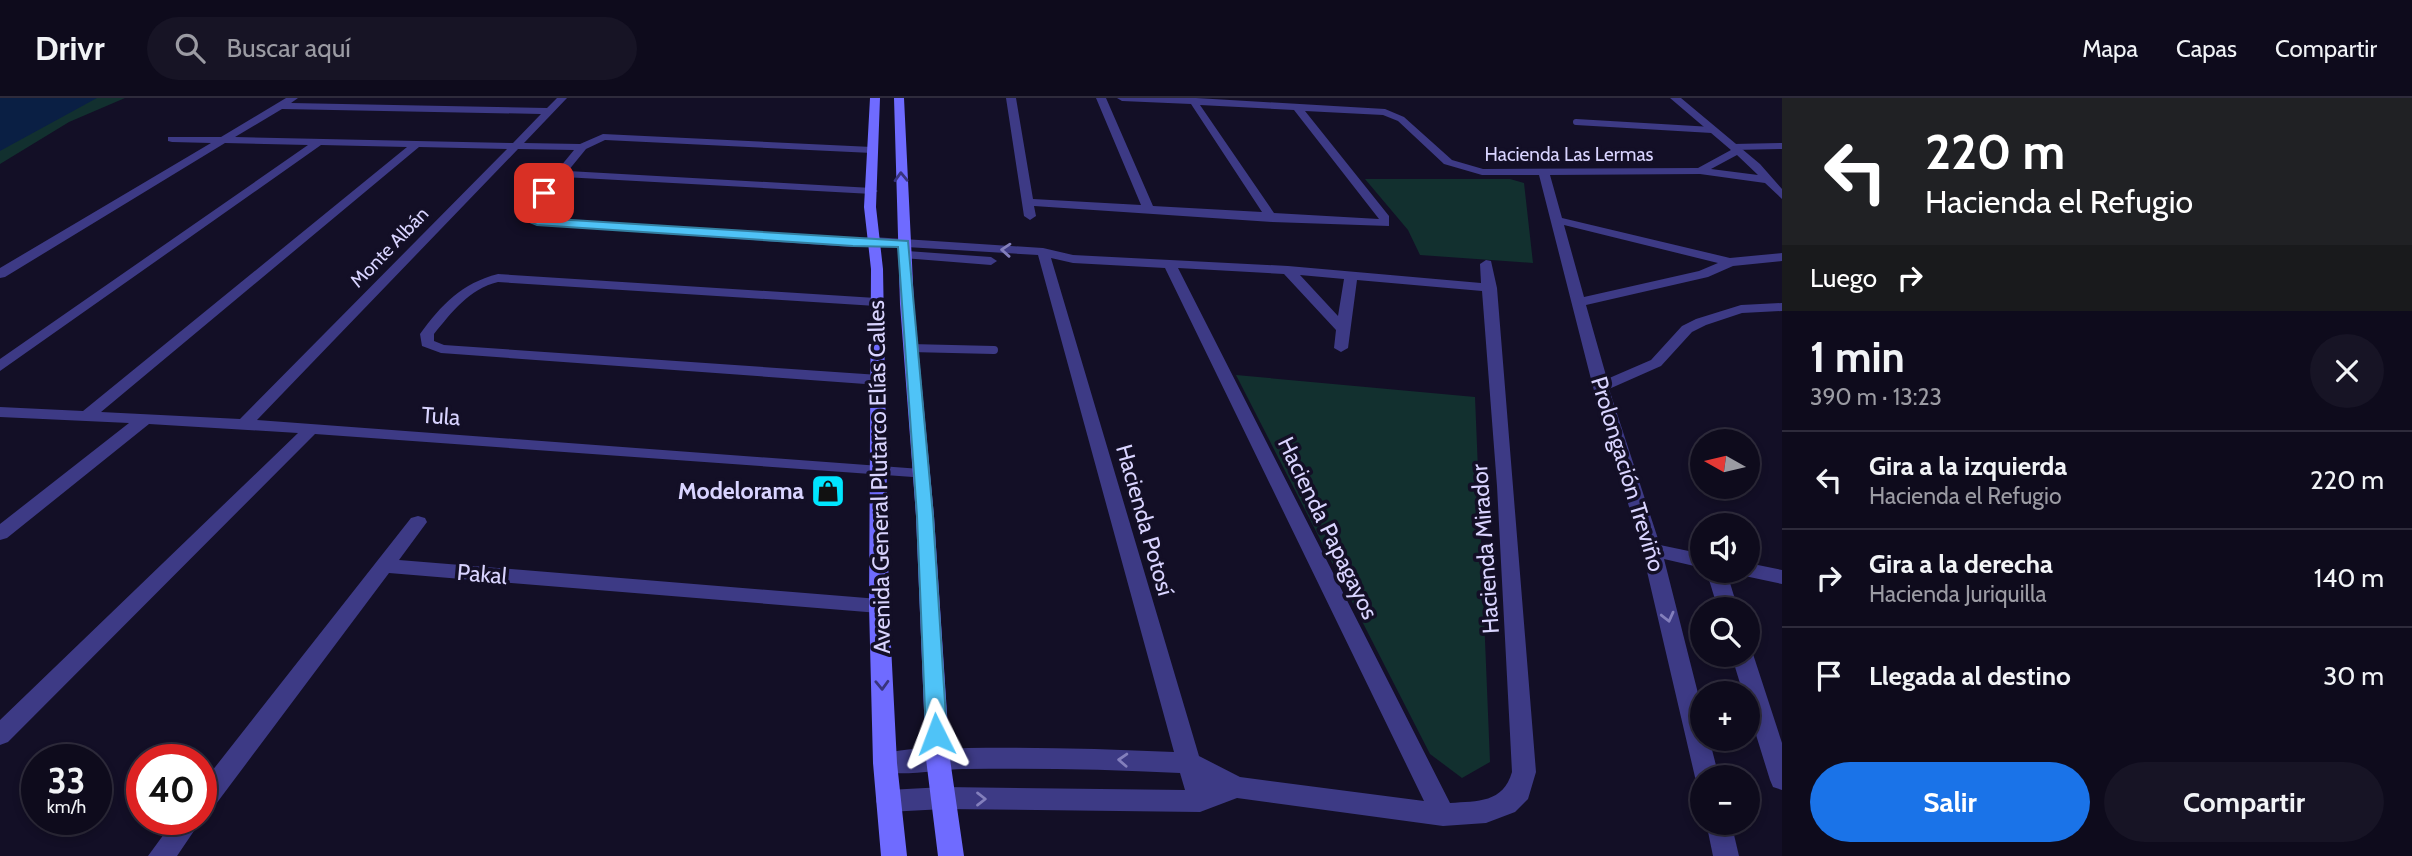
<!DOCTYPE html>
<html lang="es">
<head>
<meta charset="utf-8">
<style>
	body { margin:0; font-family:Cabin,sans-serif; background:#171425; color:#f1f3f6; height:100vh; display:flex; flex-direction:column; font-size:26px; white-space:nowrap }
	* { box-sizing:border-box; margin:0 }
	p { font-size:23px; color:#9b9ba3 }
	.icon { flex:none; width:38px; height:38px; fill:none; stroke:currentColor; stroke-width:2; stroke-linecap:round; stroke-linejoin:round }
	.map { position:relative; flex:1; overflow:hidden }
	.side { display:flex; flex-direction:column; background:#0e0b1c; width:630px }
	.side>* { flex:none }
	.hud { background:#202124; color:#fff; overflow:hidden }
	.needle { width:46px; rotate:278deg }
	.tools { position:absolute; left:1690px; top:331px; display:grid; gap:14px }
	.tools a { display:grid; place-items:center; width:70px; height:70px; border-radius:50%; background:#0e0b1c; box-shadow:0 4px 10px #0003,0 0 0 2px #2e2b3b; font-size:35px }
	.speed { position:absolute; left:21px; top:646px; display:flex; gap:14px; font-size:35px; font-weight:700; text-align:center }
	.speed>* { display:grid; place-content:center; width:91px; height:91px; border-radius:50%; background:#0e0b1c; box-shadow:0 4px 10px #0003,0 0 0 2px #2e2b3b; line-height:1 }
	.speed small { font-size:18px; font-weight:400 }
	.speed .limit { border:10px solid #d22; background:#fff; color:#111 }
	.pin { position:absolute; display:grid; place-items:center; width:60px; height:60px; color:#fff; margin:-30px; border-radius:14px; box-shadow:0 4px 10px #0006 }
	.me { position:absolute; width:77px; margin:-38px; rotate:357deg; stroke-linejoin:round; filter:drop-shadow(0 0 5px #0008) }
	.turn { display:flex; align-items:center; gap:24px; height:147px; padding:0 28px; font-size:32px }
	.turn .icon { width:91px; height:91px; stroke-width:2.5 }
	.turn b { display:block; font-size:49px; line-height:60px }
	.then { display:flex; align-items:center; height:66px; padding:0 28px; background:#0003; gap:14px; font-size:26px }
	.round { display:grid; place-items:center; flex:none; width:74px; height:74px; border-radius:37px; background:#171425 }
	.summary { display:flex; align-items:center; justify-content:space-between; height:119px; padding:0 28px }
	h1 { font-size:42px; font-weight:800; line-height:52px }
	.button { display:flex; gap:14px; margin-top:auto; padding:14px 28px }
	.button a { flex:1; height:80px; border-radius:42px; background:#1a73e8; color:#fff; font-size:28px; font-weight:800; line-height:80px; text-align:center }
	.button a+a { background:#171425; color:#f1f3f6 }
	ul { padding:0; list-style:none }
	li { display:flex; align-items:center; gap:21px; height:98px; padding:0 28px; border-top:2px solid #2e2b3b }
	li div { flex:1 }
	li b { display:block; font-size:26px }
	li em { font-style:normal }
	header { display:flex; align-items:center; gap:42px; box-sizing:border-box; height:98px; padding:0 35px; background:#0e0b1c; border-bottom:2px solid #2e2b3b }
	header strong { font-size:33px }
	nav { display:flex; gap:38px; margin-inline-start:auto; font-size:24px }
	.search { width:490px; height:63px; background:#171425; display:flex; align-items:center; gap:18px; box-sizing:border-box; padding:0 24px; border-radius:38px; color:#9b9ba3; font-size:26px }
	main { display:flex; flex:1; min-height:0 }
	.map>svg:first-child { display:block }
	.green { fill:#12302f }
	.water { fill:#0a1f44 }
	.lines { fill:none; stroke-linecap:round; stroke-linejoin:round }
	.lane-far1 { stroke:#3d3a85; stroke-width:6 }
	.lane { stroke:#3d3a85; stroke-width:8 }
	.street { fill:#3d3a85; fill-rule:evenodd }
	.secondary { fill:#6f6bff; fill-rule:evenodd }
	.oneway { stroke:#38347d }
	.oneway2 { stroke:#837fbc }
	.route { fill:#4fc3f7; stroke:#337fa1; stroke-width:2 }
	.labels { text-anchor:middle; stroke-width:7; stroke-linejoin:round; paint-order:stroke }
	.far-street-label { font-size:19px; fill:#d9d4ff; stroke:#130f26 }
	.street-label { font-size:23px; fill:#d9d4ff; stroke:#130f26 }
	.poi-label { font-size:23px; font-weight:bold; fill:#d9d4ff; stroke:#130f26; text-anchor:end }
</style>
</head>
<body>
<header>
<strong>Drivr</strong>
<div class="search"><svg class="icon" aria-label="search" viewBox="0 0 24 24"><circle cx="10" cy="10" r="6"/><path d="M15 15l6 6"/></svg>Buscar aquí</div>
<nav><a>Mapa</a><a>Capas</a><a>Compartir</a></nav>
</header>
<main>
<div class="map">
<svg width="1782" height="758" viewBox="0 0 1782 758">
	<rect width="100%" height="100%" fill="#130f26"/>
	<g class="green">
		<path d="M0 0H125L69 24 0 66Z"/>
		<path d="M1365 81H1510L1524 85 1533 165 1420 157 1408 132Z"/>
		<path d="M1236 277 1475 299 1490 664 1462 680 1430 656Z"/>
	</g>
	<path class="water" d="M0 0H97L0 53Z"/>
	<g class="lines">
		<g class="lane-far1">
			<path d="M1576 24 1712 32"/>
			<path d="M1733 49 1782 48"/>
		</g>
		<path class="lane" d="M910 250 994 252"/>
		<g class="street">
			<path d="M286 0H298L291 5 547 10 557 0H567L524 45 580 46 603 36 872 49 877 52 872 55 605 42 586 51 568 73 872 90 878 93 872 96 563 79 534 115 538 120 853 141 873 139 1043 150 1073 157 1288 168 1481 185 1480 166 1486 162 1491 163 1497 190 1536 674 1528 701 1515 714 1486 725 1443 728 1237 700 1200 714 944 711 888 714 879 711 876 703 879 695 888 692 944 689 1185 692 1180 675C1107 671 1036 670 963 671 939 671 898 680 877 672L873 665 877 658C904 648 939 651 968 650 1037 649 1105 651 1174 654L1038 157 873 147 853 149 537 127 524 123V113L574 52 518 51 257 322 921 371 927 372 930 376 927 380 315 336 8 644 0 647V622L298 335 149 326 7 440 0 442V426L129 325 0 319V309L83 313 407 49 321 47 0 273V261L308 47 225 45 5 179 0 180V170L211 45 172 44 168 43V39H221ZM282 11 541 16 513 45 235 39ZM419 49 507 51 240 321 101 314ZM1051 160 1073 165 1165 170 1424 703 1240 679 1199 658ZM1178 170 1284 176 1336 232 1334 250 1341 254 1348 250 1357 182 1482 193 1497 388 1512 674C1503 705 1478 703 1450 705ZM1300 177 1344 181 1338 218Z"/>
			<path d="M1006 0H1016L1033 101 1141 107 1096 0H1106L1153 108 1262 114 1191 6 1122 3 1117 0H1196L1385 11 1404 19 1452 62 1483 71 1698 70 1731 52 1670 0H1681L1760 66 1782 91V101L1765 85 1700 76 1550 77 1562 120 1730 160 1782 155V163L1733 168 1708 179 1586 207 1607 281 1651 262 1682 228 1696 221 1741 207 1782 205V213L1742 215 1706 227 1692 234 1661 268 1609 291 1660 447 1703 456V470L1664 461 1703 615V640H1709L1719 679H1703V688L1698 686 1695 679 1642 452 1593 289 1539 77H1482L1444 66 1398 23 1383 17 1305 13 1389 118V128L1272 124 1034 108 1036 118 1030 122 1024 118ZM1200 7 1294 12 1379 121 1274 115ZM1737 57 1758 77 1711 71ZM1564 127 1718 165 1699 173 1584 199Z"/>
			<path d="M907 153 991 159 997 163 991 167 903 160V154Z"/>
			<path d="M498 176 876 200 883 204 876 208 498 184C469 191 452 214 434 236V243L444 247 879 277 887 282 879 287 441 255 422 248 420 236C441 207 462 185 498 176Z"/>
			<path d="M418 418 425 420 427 424 399 462 879 501 886 503 889 508 886 513 879 515 389 475 210 714 201 717V687L411 420Z"/>
			<path d="M1748 465 1782 472V486L1740 477 1738 472H1748Z"/>
			<path d="M1706 472H1726L1738 511H1718Z"/>
			<path d="M1748 550 1753 556 1782 645V692L1773 689 1770 682 1748 611V595H1743L1731 556H1748Z"/>
			<path d="M201 718 202 721 177 758H148L175 721H201Z"/>
			<path d="M1706 724H1731L1739 758H1713Z"/>
		</g>
		<g class="secondary">
			<path d="M870 0H880L876 109 883 171 889 508 897 665 907 758H881L873 665 869 508 871 171 864 109Z"/>
			<path d="M894 0H904L914 206 934 418 950 661 964 758H938L926 661 916 418 900 206Z"/>
		</g>
	</g>
	<defs><path id="oneway-chevron" d="M-2-3.5L2.5 0L-2 3.5" fill="none" stroke-width="1.6" stroke-linecap="round" stroke-linejoin="round" transform="scale(1.75)"/></defs>
	<g class="oneway">
		<use href="#oneway-chevron" transform="translate(901 79) rotate(-92)"/>
		<use href="#oneway-chevron" transform="translate(882 587) rotate(88)"/>
	</g>
	<g class="oneway2">
		<use href="#oneway-chevron" transform="translate(1006 152) rotate(-176)"/>
		<use href="#oneway-chevron" transform="translate(1668 519) rotate(76)"/>
		<use href="#oneway-chevron" transform="translate(1123 662) rotate(-177)"/>
		<use href="#oneway-chevron" transform="translate(981 701)"/>
	</g>
	<path class="route" d="M544 92 549 95 533 115 539 120 908 143 933 418 947 636 944 642 936 645 929 642 926 636 917 418 898 149 853 148 537 127 525 122 522 115Z"/>
	<defs>
		<g id="shop-square" transform="scale(1.75)"><rect x="-9" y="-9" width="18" height="18" rx="4" fill="#00e5ff" stroke="#130f26"/><path d="M-5-2.5h2.3a2.7 3.5 0 0 1 5.4 0H5L5.5 6h-11ZM-1.5-2.5h3a1.5 2.3 0 0 0-3 0Z" fill="#111"/></g>
	</defs>
	<g fill-rule="evenodd">
		<use href="#shop-square" x="828" y="393"/>
	</g>
	<g class="labels">
		<g class="far-street-label">
			<text x="1569" y="63">Hacienda Las Lermas</text>
			<text transform="translate(389 149) rotate(-46)" y="7">Monte Albán</text>
		</g>
		<g class="street-label">
			<text transform="translate(441 318) rotate(4)" y="8">Tula</text>
			<text transform="translate(1628 376) rotate(73)" y="8">Prolongación Treviño</text>
			<text transform="translate(879 379) rotate(-91)" y="8">Avenida General Plutarco Elías Calles</text>
			<text transform="translate(1145 422) rotate(74)" y="8">Hacienda Potosí</text>
			<text transform="translate(1328 430) rotate(64)" y="8">Hacienda Papagayos</text>
			<text transform="translate(1485 451) rotate(-94)" y="8">Hacienda Mirador</text>
			<text transform="translate(482 476) rotate(5)" y="8">Pakal</text>
		</g>
		<g class="poi-label">
			<text x="804" y="401">Modelorama</text>
		</g>
	</g>
</svg>
<div class="tools">
<a><svg class="needle" viewBox="-14 -14 28 28"><path d="M0-13l5 13h-10z" fill="#e53935"/><path d="M0 13l5-13h-10z" fill="#9b9ba3"/></svg></a>
<a><svg class="icon" aria-label="sound" viewBox="0 0 24 24"><path d="M4 9h4l5-4v14l-5-4H4zM17 9q2 3 0 6"/></svg></a>
<a><svg class="icon" aria-label="search" viewBox="0 0 24 24"><circle cx="10" cy="10" r="6"/><path d="M15 15l6 6"/></svg></a>
<a>+</a>
<a>−</a>
</div>
<div class="speed"><div>33<small>km/h</small></div><div class="limit">40</div></div>
<div class="pin" style="left:544px;top:95px;background:#d93025"><svg class="icon" aria-label="arrive" viewBox="0 0 24 24"><path d="M6 21V4h12l-3 4 3 4H6"/></svg></div>
<svg class="me" style="left:936px;top:636px" viewBox="-20 -20 40 40"><path d="M0-17L14 15 0 8-14 15z" fill="#4fc3f7" stroke="#fff" stroke-width="4"/></svg>
</div>
<section class="side">
<div class="hud">
<div class="turn"><svg class="icon" aria-label="left" viewBox="0 0 24 24"><path d="M17 20v-9H6M10 6l-5 5 5 5"/></svg><div><b>220 m</b>Hacienda el Refugio</div></div>
<div class="then">Luego<svg class="icon" aria-label="right" viewBox="0 0 24 24"><path d="M7 20v-9h11M14 6l5 5-5 5"/></svg></div>
</div>
<div class="summary"><div><h1>1 min</h1><p>390 m · 13:23</p></div><a class="round"><svg class="icon" aria-label="close" viewBox="0 0 24 24"><path d="M6 6l12 12M18 6L6 18"/></svg></a></div>
<ul>
<li><svg class="icon" aria-label="left" viewBox="0 0 24 24"><path d="M17 20v-9H6M10 6l-5 5 5 5"/></svg><div><b>Gira a la izquierda</b><p>Hacienda el Refugio</p></div><em>220 m</em></li>
<li><svg class="icon" aria-label="right" viewBox="0 0 24 24"><path d="M7 20v-9h11M14 6l5 5-5 5"/></svg><div><b>Gira a la derecha</b><p>Hacienda Juriquilla</p></div><em>140 m</em></li>
<li><svg class="icon" aria-label="arrive" viewBox="0 0 24 24"><path d="M6 21V4h12l-3 4 3 4H6"/></svg><div><b>Llegada al destino</b></div><em>30 m</em></li>
</ul>
<div class="button"><a>Salir</a><a>Compartir</a></div>
</section>
</main>
</body>
</html>
